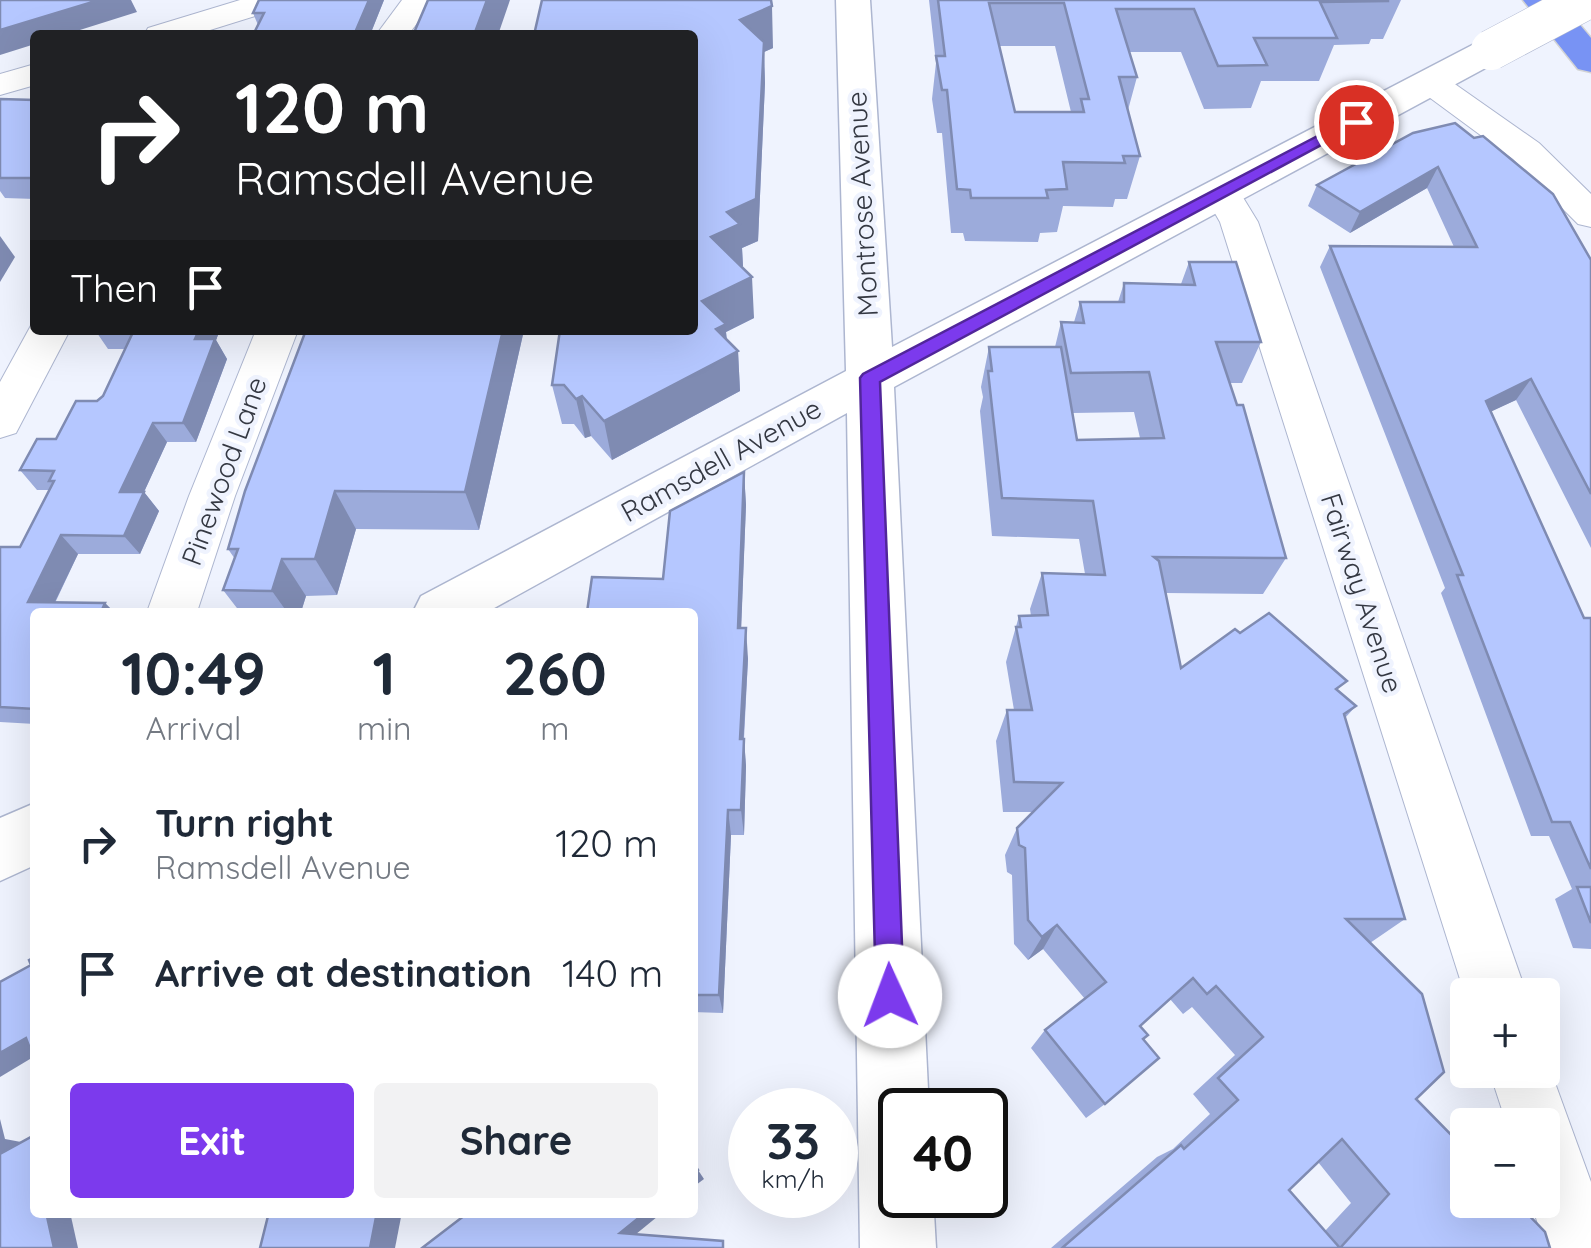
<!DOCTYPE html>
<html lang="en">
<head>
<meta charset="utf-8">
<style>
	body { margin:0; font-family:Quicksand,sans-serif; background:#f2f2f3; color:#1f2937; height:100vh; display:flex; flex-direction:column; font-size:38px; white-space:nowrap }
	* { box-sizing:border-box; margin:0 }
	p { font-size:32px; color:#747a83 }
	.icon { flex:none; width:55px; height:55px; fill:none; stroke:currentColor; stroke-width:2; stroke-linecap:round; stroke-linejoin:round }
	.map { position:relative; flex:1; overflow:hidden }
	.side { position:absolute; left:30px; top:608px; width:668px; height:610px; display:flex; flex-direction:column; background:#fff; border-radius:10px; box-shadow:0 10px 40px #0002 }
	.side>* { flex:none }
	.guide { position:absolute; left:30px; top:30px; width:668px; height:305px; border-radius:10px; box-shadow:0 10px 40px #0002; background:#202124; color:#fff; overflow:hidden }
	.controls { position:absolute; left:1450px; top:978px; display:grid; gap:20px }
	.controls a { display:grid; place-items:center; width:110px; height:110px; border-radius:10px; background:#fff; box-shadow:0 10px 40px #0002; font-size:50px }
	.speed { position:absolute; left:728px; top:1088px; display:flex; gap:20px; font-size:50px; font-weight:700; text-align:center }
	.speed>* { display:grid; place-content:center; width:130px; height:130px; border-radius:50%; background:#fff; box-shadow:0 10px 40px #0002; line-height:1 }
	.speed small { font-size:25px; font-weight:400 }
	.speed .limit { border:5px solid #111; border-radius:15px; background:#fff; color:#111 }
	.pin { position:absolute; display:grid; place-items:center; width:85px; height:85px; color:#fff; margin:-42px; border:5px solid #fff; border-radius:50%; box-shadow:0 2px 10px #0007 }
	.me { position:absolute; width:110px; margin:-55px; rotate:358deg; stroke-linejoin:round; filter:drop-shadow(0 0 8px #0008) }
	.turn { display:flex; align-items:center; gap:35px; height:210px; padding:0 40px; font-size:45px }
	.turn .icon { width:130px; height:130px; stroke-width:2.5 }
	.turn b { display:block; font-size:70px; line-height:85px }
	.then { display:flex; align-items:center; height:95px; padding:0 40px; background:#0003; gap:20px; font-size:38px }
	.eta { display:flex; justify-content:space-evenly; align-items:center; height:170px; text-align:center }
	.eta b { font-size:60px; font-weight:700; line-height:70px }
	.cta { display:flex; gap:20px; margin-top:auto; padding:20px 40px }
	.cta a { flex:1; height:115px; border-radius:10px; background:#7c3aed; color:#fff; font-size:40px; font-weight:700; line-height:115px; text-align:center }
	.cta a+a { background:#f2f2f3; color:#1f2937 }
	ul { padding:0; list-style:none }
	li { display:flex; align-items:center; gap:30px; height:130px; padding:0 40px }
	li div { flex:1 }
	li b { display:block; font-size:38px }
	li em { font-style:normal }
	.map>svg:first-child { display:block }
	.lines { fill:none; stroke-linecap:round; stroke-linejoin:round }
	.minor-casing { stroke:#adb6d0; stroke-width:2 }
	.tertiary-casing { stroke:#adb6d0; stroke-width:3 }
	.motorway-casing { stroke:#d2d3d5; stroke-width:3 }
	.minor { fill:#fff; fill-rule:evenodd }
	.tertiary { fill:#fff; fill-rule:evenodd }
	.motorway { fill:#7893f4; fill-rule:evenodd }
	.tertiary-bridge-casing { stroke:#adb6d0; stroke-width:41; stroke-linecap:butt }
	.tertiary-bridge { stroke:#fff; stroke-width:40 }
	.wall { fill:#9cabdb; fill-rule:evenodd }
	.shaded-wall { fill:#7f8bb2 }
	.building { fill:#b5c7ff; stroke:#7f8bb2; stroke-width:2.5; fill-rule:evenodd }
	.route { fill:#7c3aed; stroke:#51269a; stroke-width:2.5 }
	.labels { text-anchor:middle; stroke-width:9; stroke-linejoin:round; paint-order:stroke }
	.street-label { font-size:28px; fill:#343842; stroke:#eff3fe }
</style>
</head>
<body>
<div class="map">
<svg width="1591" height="1248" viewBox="0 0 1591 1248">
	<rect width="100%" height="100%" fill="#eff3fe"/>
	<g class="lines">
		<g class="minor-casing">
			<g id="minor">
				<path d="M240 0H289L284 7 194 35H144L148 28Z"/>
				<path d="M402 0H435L408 35H376Z"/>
				<path d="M35 64V85L0 95V74Z"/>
				<path d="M1430 72 1442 75 1539 143 1591 194V227L1578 224 1513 159 1418 89 1413 82 1418 75Z"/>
				<path d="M1223 182 1236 186 1258 222 1527 995H1468V1000L1465 995 1220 222 1204 194 1210 186Z"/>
				<path d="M34 320 35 330H70L16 433 0 438V382Z"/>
				<path d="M256 330H298L235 496 197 612H147L189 496Z"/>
				<path d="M1542 1047 1591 1182V1248H1546L1530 1200H1542V1125H1507L1489 1070H1542Z"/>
			</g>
		</g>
		<g class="tertiary-casing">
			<g id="tertiary">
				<path d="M836 0H870L892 347 1478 42 1491 39 1504 42 1509 50 1504 58 894 387 929 1110H900V1195H933L936 1248H860L847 413 487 612H413L421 596 846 371Z"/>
				<path d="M35 803V865L0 881V818Z"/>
			</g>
		</g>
		<g class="motorway-casing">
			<path id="motorway" d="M1523 0H1559L1591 38V72L1578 69Z"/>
		</g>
		<use href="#minor" class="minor"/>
		<use href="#tertiary" class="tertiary"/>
		<use href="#motorway" class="motorway"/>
		<g class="tertiary-bridge-casing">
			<path id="tertiary-bridge" d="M1491 50 1585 0"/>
		</g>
		<use href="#tertiary-bridge" class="tertiary-bridge"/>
	</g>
	<g class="wall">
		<path d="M384 0 370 35H253L258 25 253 13Z"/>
		<path d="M929 0H1401L1383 39H1371L1369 44 1334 45 1319 81H1261L1251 108 1204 109 1181 52H1129L1137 77 1128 110 1140 156 1127 199H1115L1113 207 1063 206 1057 232 1040 233 1038 242 965 241 963 233H951L942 133H937L932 99 936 63ZM999 46H1055L1071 112H1015Z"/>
		<path d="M692 35 773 48 764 52 765 83 758 241 742 248 743 266 741 267 754 318 726 332 727 340 738 351 740 391 612 460 591 436 585 438 574 424H562L552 385Z"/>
		<path d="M0 99 35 100V199L5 198 0 191Z"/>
		<path d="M1413 133 1591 260V548L1516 400 1491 411 1584 618H1591V949L1573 948 1555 899 1572 889 1549 836H1531L1441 593 1445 588 1320 267 1330 246 1454 247 1427 188 1350 233 1308 206 1317 185Z"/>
		<path d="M1189 262 1261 342 1242 383H1229L1286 558 1263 594 1166 593 1181 668 1240 633 1339 691 1356 706 1345 718 1405 919 1370 943 1416 1099 1550 1248H1051L1157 1157 1173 1149 1210 1114 1193 1094 1235 1055 1192 1007 1183 1014 1170 999 1140 1026 1143 1039 1105 1104 1086 1118 1031 1048 1045 1030 1085 999 1043 949 1028 960 1014 944 1012 875 1007 872 1005 855 1017 828 1033 812H1003L996 741 1007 710H1014L1006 662 1019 616H1031L1030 609 1042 573 1085 574 1079 539 992 536 980 411 983 397 981 387 989 347H1055L1061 322H1074L1080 302H1118L1124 283 1181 284ZM1134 412 1140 438 1077 440 1073 413ZM1318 1162 1351 1203 1325 1231 1289 1190Z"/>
		<path d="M95 330H220L216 340 227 359 196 442H167L144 492 159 511 140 554H78L55 603H105L114 612H35V724L0 722V547H20L50 490H37L20 470 103 396 125 349H108Z"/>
		<path d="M306 330H524L479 530 356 529 337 595 306 596 301 612H240L223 590 235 559 228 549Z"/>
		<path d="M744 472 746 505 741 628 748 659 744 739 746 766 744 835H731L723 1013 692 1012V612L663 579Z"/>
	</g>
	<g class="shaded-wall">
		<path d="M99 0H131L137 12 64 35H35V44L0 55V30Z"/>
		<path d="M369 0H384L370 35H354Z"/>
		<path d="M487 0H510L498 35H474Z"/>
		<path d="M772 6 773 48 764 52 765 83 758 241 742 248 743 266 714 279 711 237 727 212 740 20Z"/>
		<path d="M1438 167 1427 188 1350 233 1360 212Z"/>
		<path d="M0 236 15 257 0 282Z"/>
		<path d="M752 277 754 318 726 332 728 356 738 351 740 391 612 460 604 421 702 301Z"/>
		<path d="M199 330H220L216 340 227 359 196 442 183 423 195 339Z"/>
		<path d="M503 330H524L479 530 465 492Z"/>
		<path d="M1531 379 1516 400 1471 421 1486 401Z"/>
		<path d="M582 396 591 436 585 438 576 399Z"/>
		<path d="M153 423 167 442 144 492 159 511 140 554 124 536 120 492Z"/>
		<path d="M744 472 746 505 740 658 738 628Z"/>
		<path d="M335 491 356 529 337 595 315 559Z"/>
		<path d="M61 535 78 554 50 612 28 602Z"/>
		<path d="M282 559 306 596 301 612H287L272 591Z"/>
		<path d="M105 603 114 612H101Z"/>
		<path d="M746 628 748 659 742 766 740 739Z"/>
		<path d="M744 739 746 766 744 835 741 810Z"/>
		<path d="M728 810 731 835 723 1013 719 995Z"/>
		<path d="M1057 925 1043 949 1028 960 1042 937Z"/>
		<path d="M26 1038 35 1042V1056L0 1077V1053Z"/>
		<path d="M0 1119 5 1139 21 1142 0 1155Z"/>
		<path d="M698 1170 704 1179 692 1188V1175Z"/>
		<path d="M46 1212H70L78 1248H54Z"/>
		<path d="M377 1212H402L395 1248H370Z"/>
		<path d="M646 1212H663L630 1239 620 1233Z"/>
	</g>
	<g class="building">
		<path d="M0 0H99L0 30Z"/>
		<path d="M259 0H369L354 35H253L264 13H253Z"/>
		<path d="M428 0H487L474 35H413Z"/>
		<path d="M542 0H771L772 6 740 20 764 42 756 199 727 212 740 224 711 237 752 277 702 301 726 324 716 329 738 351 604 421 582 396 576 399 564 385H552L560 330H692V35H534Z"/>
		<path d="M938 0H1388V1L1320 2 1337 38H1254L1267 65 1218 66 1194 9H1116L1137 77H1119L1140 156H1123L1125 163 1063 162 1067 189 1046 190 1048 198H971L970 190 957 189 947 90H942L936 56H945ZM989 3H1064L1089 99H1081L1084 112H1015Z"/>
		<path d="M0 99 35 100V178H0Z"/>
		<path d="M1455 123 1474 138 1483 136 1553 194 1591 260V494L1531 379 1486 401 1584 618H1591V869L1570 822H1552L1457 575H1463L1330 246 1477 247 1438 167 1360 212 1317 185 1413 133Z"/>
		<path d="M1189 262H1236L1261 342H1216L1237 405H1243L1286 558 1154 557 1159 561 1181 668 1235 629 1240 633 1269 613 1347 681 1336 689 1356 706 1344 714 1405 919H1346L1422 994 1444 1072 1416 1099 1468 1152V1200H1514L1545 1232 1550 1248H1062L1181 1145 1184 1149 1238 1100 1218 1078 1263 1037 1216 986 1207 994 1193 978 1140 1026 1148 1035 1143 1039 1159 1058 1105 1104 1045 1030 1106 982 1057 925 1042 937 1028 920 1025 848 1019 845 1017 828 1062 783 1014 782 1007 710H1032L1016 627H1021L1019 616 1048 615 1042 573 1105 575 1093 501 1002 498 988 371H992L989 347H1061L1077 440 1164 438 1149 372 1071 373 1061 322 1084 323 1080 302H1124V283L1195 285ZM1342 1139 1389 1194 1340 1248 1289 1190Z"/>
		<path d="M134 330H199L195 339H215L183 423H153L120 492H144L124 536 61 535 28 602 105 603 101 612H35V709L0 707V547H20L54 481H49L54 471 20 470 37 439H56L76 401H97L103 396Z"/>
		<path d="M306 330H503L465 492 335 491 315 559H282L272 591 223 590 238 549H228L245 491Z"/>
		<path d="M744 472 738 628H746L740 739H744L741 810H728L719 995H692V612H587L592 577 663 579 670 511Z"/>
		<path d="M1577 887H1591V923Z"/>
		<path d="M35 957V1053L32 1054 26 1038 0 1053V982L31 965 29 960Z"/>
		<path d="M31 1137 35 1156V1212H46L54 1248H0V1154Z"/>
		<path d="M692 1161 698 1170 692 1175Z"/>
		<path d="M269 1212H377L370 1248H260Z"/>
		<path d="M469 1212H646L620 1233 723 1241V1248H422Z"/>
	</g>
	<path class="route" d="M1350 119 1364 122 880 382 904 996 900 1006 890 1010 880 1006 876 996 860 378 863 374Z"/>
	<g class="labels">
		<g class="street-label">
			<text transform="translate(862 204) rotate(-93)" y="10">Montrose Avenue</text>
			<text transform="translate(721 460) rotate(-29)" y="10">Ramsdell Avenue</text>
			<text transform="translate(224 471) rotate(-70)" y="10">Pinewood Lane</text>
			<text transform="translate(1362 593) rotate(72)" y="10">Fairway Avenue</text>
		</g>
	</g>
</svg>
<div class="controls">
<a>+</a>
<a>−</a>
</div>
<div class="speed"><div>33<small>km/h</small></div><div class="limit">40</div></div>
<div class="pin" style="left:1356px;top:122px;background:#d93025"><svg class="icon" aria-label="arrive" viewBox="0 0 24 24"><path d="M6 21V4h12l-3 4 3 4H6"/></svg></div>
<svg class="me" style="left:890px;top:996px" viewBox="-20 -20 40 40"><circle r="19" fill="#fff"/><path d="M0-13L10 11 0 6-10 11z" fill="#7c3aed"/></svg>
<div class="guide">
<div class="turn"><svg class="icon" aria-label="right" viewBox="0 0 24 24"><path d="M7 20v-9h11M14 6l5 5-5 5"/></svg><div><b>120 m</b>Ramsdell Avenue</div></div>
<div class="then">Then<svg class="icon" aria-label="arrive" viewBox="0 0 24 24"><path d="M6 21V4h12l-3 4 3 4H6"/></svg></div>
</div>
<section class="side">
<div class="eta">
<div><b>10:49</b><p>Arrival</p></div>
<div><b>1</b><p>min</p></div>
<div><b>260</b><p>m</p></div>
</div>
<ul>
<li><svg class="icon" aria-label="right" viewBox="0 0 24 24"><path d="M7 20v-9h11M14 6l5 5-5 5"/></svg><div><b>Turn right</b><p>Ramsdell Avenue</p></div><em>120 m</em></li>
<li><svg class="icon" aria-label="arrive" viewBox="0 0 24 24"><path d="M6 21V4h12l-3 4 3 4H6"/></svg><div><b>Arrive at destination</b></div><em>140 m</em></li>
</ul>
<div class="cta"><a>Exit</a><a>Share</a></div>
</section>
</div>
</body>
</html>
